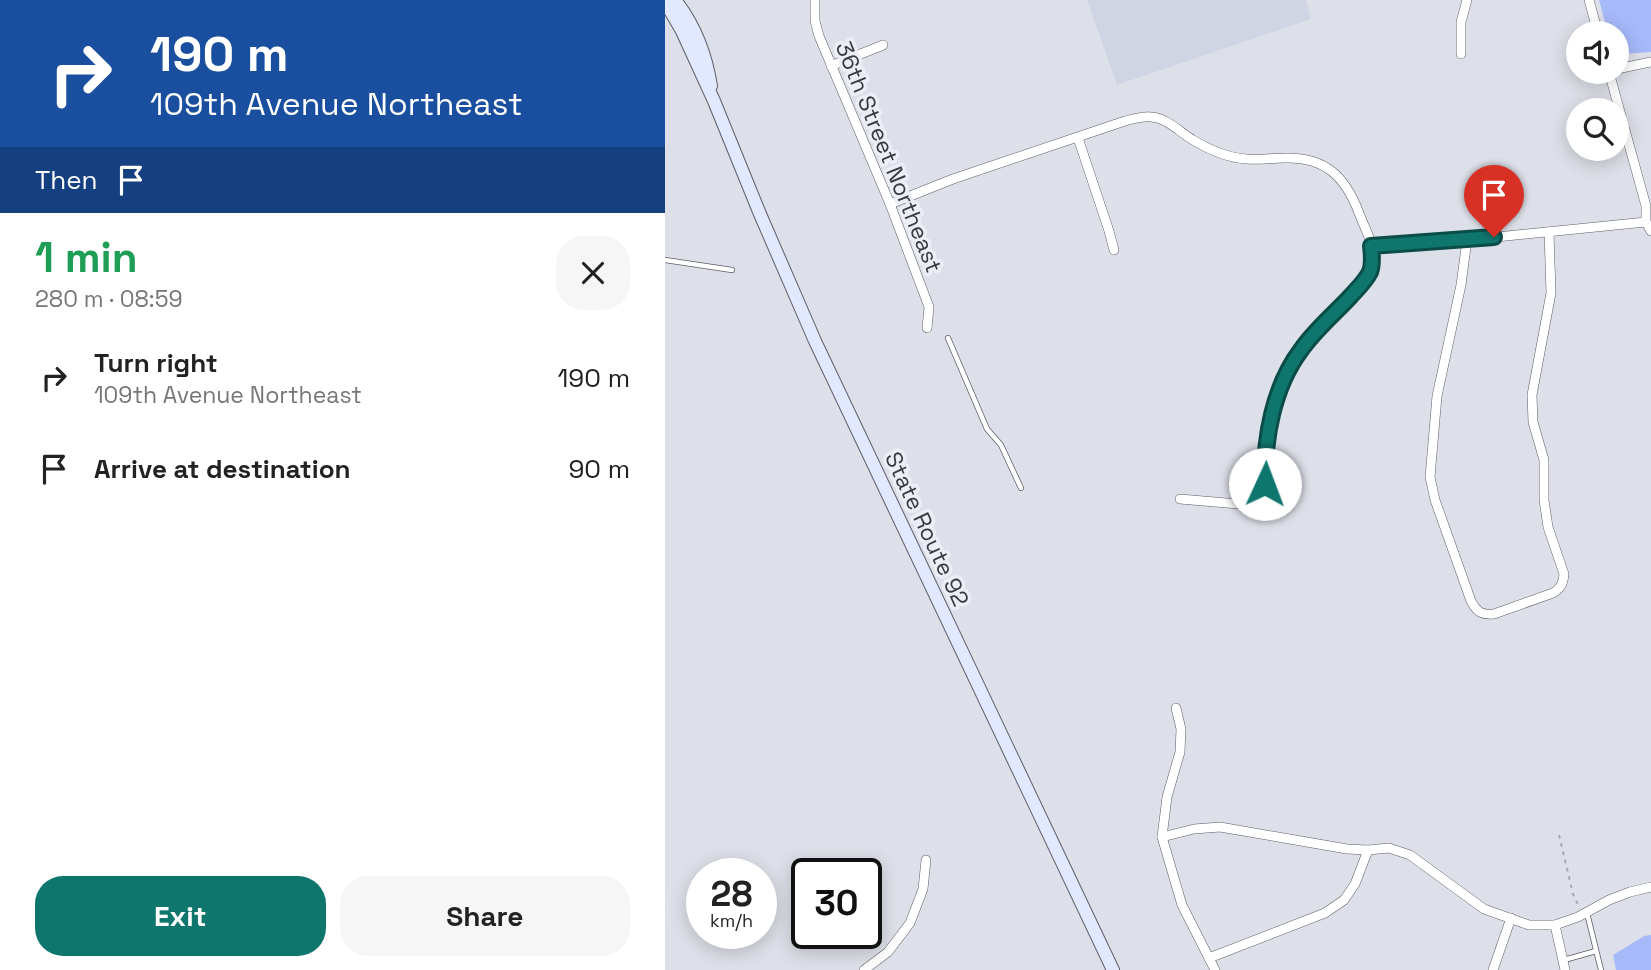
<!DOCTYPE html>
<html lang="en">
<head>
<meta charset="utf-8">
<style>
	body { margin:0; font-family:"Space Grotesk",sans-serif; background:#f6f6f6; color:#222; height:100vh; display:flex; flex-direction:column; font-size:26px; white-space:nowrap }
	* { box-sizing:border-box; margin:0 }
	p { font-size:23px; color:#767676 }
	.icon { flex:none; width:38px; height:38px; fill:none; stroke:currentColor; stroke-width:2; stroke-linecap:round; stroke-linejoin:round }
	.map { position:relative; flex:1; overflow:hidden }
	.details { display:flex; flex-direction:column; background:#fff; width:665px }
	.details>* { flex:none }
	.banner { background:#1a4fa0; color:#fff; overflow:hidden }
	.controls { position:absolute; left:901px; top:21px; display:grid; gap:14px }
	.controls a { display:grid; place-items:center; width:63px; height:63px; border-radius:50%; background:#fff; box-shadow:0 4px 18px #0003; font-size:35px }
	.speed { position:absolute; left:21px; top:858px; display:flex; gap:14px; font-size:35px; font-weight:700; text-align:center }
	.speed>* { display:grid; place-content:center; width:91px; height:91px; border-radius:50%; background:#fff; box-shadow:0 4px 18px #0003; line-height:1 }
	.speed small { font-size:18px; font-weight:400 }
	.speed .limit { border:4px solid #111; border-radius:10px; background:#fff; color:#111 }
	.pin { position:absolute; display:grid; place-items:center; width:60px; height:60px; color:#fff; margin:-72px -30px; border-radius:50% 50% 50% 0; rotate:-45deg; box-shadow:0 0 7px #0007 }
	.pin .icon { rotate:45deg }
	.me { position:absolute; width:77px; margin:-38px; rotate:2deg; stroke-linejoin:round; filter:drop-shadow(0 0 5px #0008) }
	.turn { display:flex; align-items:center; gap:24px; height:147px; padding:0 35px; font-size:32px }
	.turn .icon { width:91px; height:91px; stroke-width:2.5 }
	.turn b { display:block; font-size:49px; line-height:60px }
	.then { display:flex; align-items:center; height:66px; padding:0 35px; background:#0003; gap:14px; font-size:26px }
	.round { display:grid; place-items:center; flex:none; width:74px; height:74px; border-radius:28px; background:#f6f6f6 }
	.head { display:flex; align-items:center; justify-content:space-between; height:119px; padding:0 35px }
	h1 { font-size:42px; font-weight:700; line-height:52px; color:#1e9e55 }
	.action { display:flex; gap:14px; margin-top:auto; padding:14px 35px }
	.action a { flex:1; height:80px; border-radius:28px; background:#0f766e; color:#fff; font-size:28px; font-weight:700; line-height:80px; text-align:center }
	.action a+a { background:#f6f6f6; color:#222 }
	ul { padding:0; list-style:none }
	li { display:flex; align-items:center; gap:21px; height:91px; padding:0 35px }
	li div { flex:1 }
	li b { display:block; font-size:26px }
	li em { font-style:normal }
	main { display:flex; flex:1; min-height:0 }
	.map>svg:first-child { display:block }
	.built { fill:#d0d5e4 }
	.green { fill:#a6b9f9 }
	.lines { fill:none; stroke-linecap:round; stroke-linejoin:round }
	.lane-casing { stroke:#5c5e65; stroke-width:6 }
	.street-casing { stroke:#5c5e65; stroke-width:10 }
	.secondary-casing { stroke:#5c5e65; stroke-width:14 }
	.path { stroke:#a6a8af; stroke-width:2; stroke-dasharray:3.5 5; stroke-linecap:butt }
	.lane { stroke:#fff; stroke-width:4.5 }
	.street { stroke:#fff; stroke-width:9 }
	.secondary { stroke:#e2e8ff; stroke-width:12 }
	.route-casing { stroke:#0a4d48; stroke-width:18 }
	.route { stroke:#0f766e; stroke-width:12 }
	.labels { text-anchor:middle; stroke-width:7; stroke-linejoin:round; paint-order:stroke }
	.street-label { font-size:23px; fill:#393a3d; stroke:#ebeef6 }
</style>
</head>
<body>
<main>
<section class="details">
<div class="banner">
<div class="turn"><svg class="icon" aria-label="right" viewBox="0 0 24 24"><path d="M7 20v-9h11M14 6l5 5-5 5"/></svg><div><b>190 m</b>109th Avenue Northeast</div></div>
<div class="then">Then<svg class="icon" aria-label="arrive" viewBox="0 0 24 24"><path d="M6 21V4h12l-3 4 3 4H6"/></svg></div>
</div>
<div class="head"><div><h1>1 min</h1><p>280 m · 08:59</p></div><a class="round"><svg class="icon" aria-label="close" viewBox="0 0 24 24"><path d="M6 6l12 12M18 6L6 18"/></svg></a></div>
<ul>
<li><svg class="icon" aria-label="right" viewBox="0 0 24 24"><path d="M7 20v-9h11M14 6l5 5-5 5"/></svg><div><b>Turn right</b><p>109th Avenue Northeast</p></div><em>190 m</em></li>
<li><svg class="icon" aria-label="arrive" viewBox="0 0 24 24"><path d="M6 21V4h12l-3 4 3 4H6"/></svg><div><b>Arrive at destination</b></div><em>90 m</em></li>
</ul>
<div class="action"><a>Exit</a><a>Share</a></div>
</section>
<div class="map">
<svg width="986" height="970" viewBox="0 0 986 970">
	<rect width="100%" height="100%" fill="#dee0e9"/>
	<path class="built" d="M422 0H641L646 19 452 85Z"/>
	<g class="green">
		<path d="M934 0H986V52L957 54 952 48V33H943Z"/>
		<path d="M986 935V970H951L948 955 979 936Z"/>
	</g>
	<g class="lines">
		<g class="lane-casing">
			<g id="lane">
				<path d="M0 260 67 270"/>
				<path d="M283 338 322 429 336 445 356 488"/>
				<path d="M922 913 936 970"/>
				<path d="M899 960 931 951"/>
			</g>
		</g>
		<g class="street-casing">
			<g id="street">
				<path d="M150 0V21L154 36 225 204 264 307 262 328"/>
				<path d="M924 0 933 33"/>
				<path d="M796 54V22L802 0"/>
				<path d="M166 66 218 45"/>
				<path d="M952 69 986 62"/>
				<path d="M944 72 981 206V222L986 231"/>
				<path d="M413 138 444 231 449 250"/>
				<path d="M225 204 288 179 460 121C468 119 478 116 486 117 503 118 514 132 528 140 543 149 564 158 582 159 595 160 607 158 620 158 660 157 680 176 694 213 699 227 709 243 708 258 706 286 654 326 636 349 626 362 618 380 613 396 608 409 604 424 602 437 599 452 603 483 597 495 595 500 589 503 585 505L515 499"/>
				<path d="M802 240 796 285 772 396 765 477 770 500 806 601C812 612 816 615 829 614L888 593C896 588 898 584 899 574L883 527 879 500V460L868 422 867 395 886 293 884 232"/>
				<path d="M706 246 802 240 981 222"/>
				<path d="M511 708 516 729 515 752 502 797 497 837 517 905 550 970"/>
				<path d="M497 837 529 829 555 827 682 849 703 850 724 848 745 855 819 909 864 925H890L913 917 944 900 965 892 986 887"/>
				<path d="M890 925 900 970"/>
				<path d="M544 958 660 913 679 900 690 884 703 850"/>
				<path d="M199 970 223 952 245 923 258 889 261 860"/>
				<path d="M828 970 846 918"/>
			</g>
		</g>
		<g class="secondary-casing">
			<g id="secondary">
				<path d="M10 0C30 25 41 55 46 86"/>
				<path d="M0 2 17 31 49 101 95 214 150 341 448 970"/>
			</g>
		</g>
		<path class="path" d="M894 835 908 894 913 905"/>
		<use href="#lane" class="lane"/>
		<use href="#street" class="street"/>
		<use href="#secondary" class="secondary"/>
	</g>
	<g class="lines">
		<g class="route-casing">
			<path id="route" d="M600 484C599 439 608 387 636 350 649 331 668 315 684 298 691 290 700 282 705 272 708 264 707 254 706 246L829 237"/>
		</g>
		<use href="#route" class="route"/>
	</g>
	<g class="labels">
		<g class="street-label">
			<text transform="translate(224 157) rotate(68)" y="8">36th Street Northeast</text>
			<text transform="translate(262 529) rotate(65)" y="8">State Route 92</text>
		</g>
	</g>
</svg>
<div class="controls">
<a><svg class="icon" aria-label="sound" viewBox="0 0 24 24"><path d="M4 9h4l5-4v14l-5-4H4zM17 9q2 3 0 6"/></svg></a>
<a><svg class="icon" aria-label="search" viewBox="0 0 24 24"><circle cx="10" cy="10" r="6"/><path d="M15 15l6 6"/></svg></a>
</div>
<div class="speed"><div>28<small>km/h</small></div><div class="limit">30</div></div>
<div class="pin" style="left:829px;top:237px;background:#d93025"><svg class="icon" aria-label="arrive" viewBox="0 0 24 24"><path d="M6 21V4h12l-3 4 3 4H6"/></svg></div>
<svg class="me" style="left:600px;top:484px" viewBox="-20 -20 40 40"><circle r="19" fill="#fff"/><path d="M0-13L10 11 0 6-10 11z" fill="#0f766e"/></svg>
</div>
</main>
</body>
</html>
